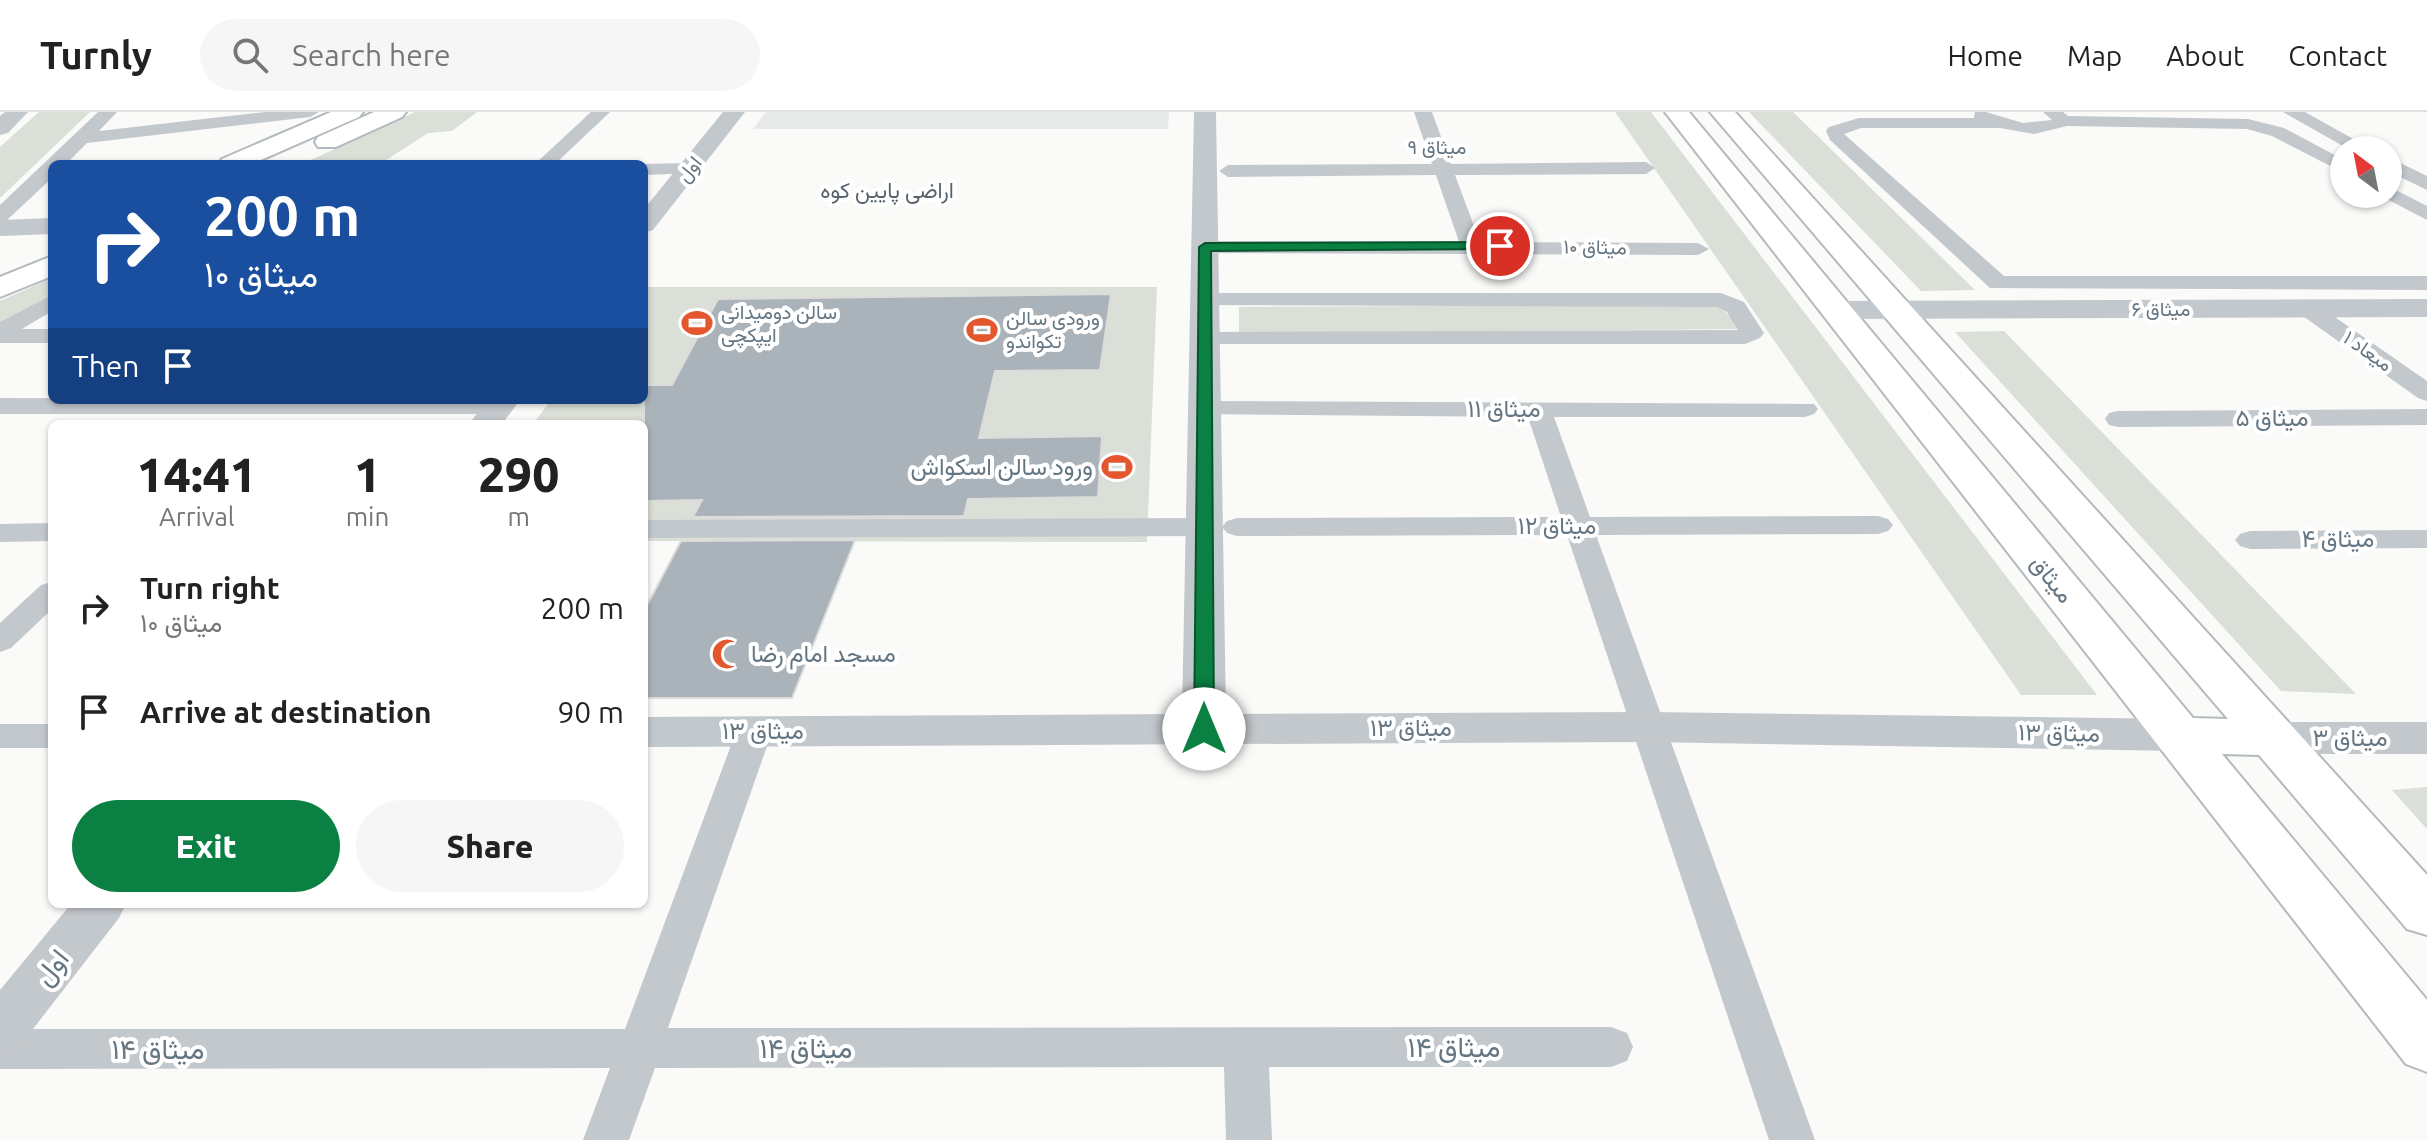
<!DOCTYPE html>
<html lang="en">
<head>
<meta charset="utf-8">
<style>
	body { margin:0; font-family:Ubuntu,Vazirmatn,sans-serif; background:#f6f6f6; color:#222; height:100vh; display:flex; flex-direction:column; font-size:30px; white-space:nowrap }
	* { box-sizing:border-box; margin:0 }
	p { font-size:26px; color:#767676 }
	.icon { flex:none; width:44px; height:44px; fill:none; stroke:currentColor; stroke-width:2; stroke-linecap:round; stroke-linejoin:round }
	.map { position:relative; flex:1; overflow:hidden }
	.panel { position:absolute; left:48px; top:308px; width:600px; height:488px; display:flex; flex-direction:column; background:#fff; border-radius:12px; box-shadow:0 2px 6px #0004 }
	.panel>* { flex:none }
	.hud { position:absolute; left:48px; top:48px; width:600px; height:244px; border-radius:12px; box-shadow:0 2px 6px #0004; background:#1a4fa0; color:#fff; overflow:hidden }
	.needle { width:52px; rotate:328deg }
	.controls { position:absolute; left:2330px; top:24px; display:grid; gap:16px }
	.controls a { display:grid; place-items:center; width:72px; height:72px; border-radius:50%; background:#fff; box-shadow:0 2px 6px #0004; font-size:40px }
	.pin { position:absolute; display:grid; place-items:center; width:68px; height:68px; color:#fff; margin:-34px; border:4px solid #fff; border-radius:50%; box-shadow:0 2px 8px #0007 }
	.me { position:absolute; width:88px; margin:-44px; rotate:0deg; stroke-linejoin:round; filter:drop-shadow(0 0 6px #0008) }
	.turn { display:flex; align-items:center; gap:28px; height:168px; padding:0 24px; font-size:36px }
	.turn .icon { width:104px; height:104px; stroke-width:2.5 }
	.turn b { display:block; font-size:56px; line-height:68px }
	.then { display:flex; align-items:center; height:76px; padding:0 24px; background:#0003; gap:16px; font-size:30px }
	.eta { display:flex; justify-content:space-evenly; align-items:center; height:136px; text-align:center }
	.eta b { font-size:48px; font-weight:800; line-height:56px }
	.button { display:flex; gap:16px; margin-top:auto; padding:16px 24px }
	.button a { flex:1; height:92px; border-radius:48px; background:#0b8043; color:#fff; font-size:32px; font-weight:800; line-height:92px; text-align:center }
	.button a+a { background:#f6f6f6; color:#222 }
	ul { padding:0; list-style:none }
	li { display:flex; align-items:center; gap:24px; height:104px; padding:0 24px }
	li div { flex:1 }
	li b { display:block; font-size:30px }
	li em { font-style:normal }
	header { display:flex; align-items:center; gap:48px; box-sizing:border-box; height:112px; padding:0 40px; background:#fff; border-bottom:2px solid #e0e0e0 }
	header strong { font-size:38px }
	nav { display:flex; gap:44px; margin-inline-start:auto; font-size:28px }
	.search { width:560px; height:72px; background:#f6f6f6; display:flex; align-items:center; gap:20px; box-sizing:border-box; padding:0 28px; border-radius:44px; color:#767676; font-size:30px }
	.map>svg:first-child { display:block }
	.built { fill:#e8e9e9 }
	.green { fill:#dadfd7 }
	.building { fill:#aab3b9; stroke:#dcdcda; stroke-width:2 }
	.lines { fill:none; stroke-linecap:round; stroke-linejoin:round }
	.secondary-casing { stroke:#b3babf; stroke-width:4 }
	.minor { fill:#c3c8cc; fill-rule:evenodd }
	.tertiary { fill:#c3c8cc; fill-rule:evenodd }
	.secondary { fill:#fff; fill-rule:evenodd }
	.route { fill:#0b8043; stroke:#07532c; stroke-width:2 }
	.labels { text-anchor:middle; stroke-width:8; stroke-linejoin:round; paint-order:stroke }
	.far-street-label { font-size:20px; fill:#657683; stroke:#fff }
	.far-poi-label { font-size:20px; fill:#657683; stroke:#fff; text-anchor:start }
	.far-neighbourhood-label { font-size:22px; fill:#57646e; stroke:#fff }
	.street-label { font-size:24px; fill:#657683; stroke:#fff }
	.poi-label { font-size:24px; fill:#657683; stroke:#fff; text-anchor:end }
	.near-street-label { font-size:28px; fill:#657683; stroke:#fff }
</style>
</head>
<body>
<header>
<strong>Turnly</strong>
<div class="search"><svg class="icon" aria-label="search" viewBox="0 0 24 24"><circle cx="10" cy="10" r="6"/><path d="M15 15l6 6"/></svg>Search here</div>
<nav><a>Home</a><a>Map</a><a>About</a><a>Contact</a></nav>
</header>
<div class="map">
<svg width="2427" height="1028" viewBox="0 0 2427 1028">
	<rect width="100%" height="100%" fill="#fafaf8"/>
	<path class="built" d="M766 0H1169L1168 17H753Z"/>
	<g class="green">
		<path d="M39 0H90L0 86V35Z"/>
		<path d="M415 0H477L452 19 428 21 383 50 302 52Z"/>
		<path d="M1615 0H1651L2097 583H2021Z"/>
		<path d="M1749 0H1793L1975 178 1921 179Z"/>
		<path d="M52 166V186L0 219V189Z"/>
		<path d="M644 175H1157L1147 430 644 429V312H533L551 288H644Z"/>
		<path d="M1718 193 1743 217 1239 221V195Z"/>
		<path d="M2004 219 2356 582 2281 579 1955 220Z"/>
		<path d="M2427 675V717L2392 678Z"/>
	</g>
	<g class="building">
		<path d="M1111 182 1100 258 995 259 979 326 1102 324 1098 385 968 387 964 404 693 405 702 388 644 389V273H672L718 187Z"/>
		<path d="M855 428 792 586H644V499L681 429Z"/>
	</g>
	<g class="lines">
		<g class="secondary-casing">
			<g id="secondary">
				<path d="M331 0H363L359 5 252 52H218L222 47Z"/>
				<path d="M374 0H406L402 5 336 35H318L315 30 318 25Z"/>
				<path d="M1665 0H1689L2193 606 2228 607 1710 0H1735L2427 763V823L2407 817 2259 643 2222 642 2427 888V960L2406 952Z"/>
				<path d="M52 144V164L0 185V165Z"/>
			</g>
		</g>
		<g class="minor">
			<path d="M98 0H117L99 19 265 0H319L310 5 87 31 66 52H52V66L7 108 0 110V93Z"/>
			<path d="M591 0H610L555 52H535Z"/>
			<path d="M1414 0H1432L1451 52 1646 50 1655 56 1646 62 1455 63 1480 130 1698 131 1709 137 1698 143 1205 141 1195 135 1205 129 1459 130 1436 63 1228 65 1219 59 1228 53 1432 52Z"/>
			<path d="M1975 0H1986L2023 11 2052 8 2043 0H2063L2068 4 2248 7 2284 16 2344 48V61L2272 24 2247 17 2067 14 2034 22 2000 16H1861L1844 22 2004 164H2427V178L1990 176 1830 28 1826 19 1829 15 1859 6H1974Z"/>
			<path d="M2283 0H2305L2373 38H2350Z"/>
			<path d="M2388 45 2427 64V78L2388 59Z"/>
			<path d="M689 51 698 57 696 61 644 63V52H642Z"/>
			<path d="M2388 74 2427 94V108L2381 84 2380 82H2388Z"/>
			<path d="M1205 181H1721L1744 190 1764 221 1760 226 1745 232H1204L1196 230 1192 225 1196 220 1738 218 1727 200 1717 195 1197 193 1194 188 1197 183Z"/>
			<path d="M52 183V199L22 217H52V231H0V210Z"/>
			<path d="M2308 190 2316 192 2427 269V289L2418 286 2300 202 2297 197 2300 192Z"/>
			<path d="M0 286 506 288 512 294 508 299 499 302H0Z"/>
			<path d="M1204 289 1814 292 1818 297 1814 302 1805 305H1554L1590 405 1878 404 1888 407 1893 413 1888 419 1878 422 1596 423 1815 1028H1769L1567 423 1237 424 1227 421 1222 415 1227 409 1237 406 1561 405 1528 305 1195 302 1191 297 1195 292Z"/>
			<path d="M2427 297V313L2118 315 2109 313 2105 307 2109 301 2118 299Z"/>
			<path d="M1204 406 1214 409 1219 415 1214 421 1204 424 644 426V408Z"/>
			<path d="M52 411V429L0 430V412Z"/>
			<path d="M2427 418V436L2250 437 2240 434 2235 428 2240 422 2250 419Z"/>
			<path d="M52 470V497L11 536 0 540V511L41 473Z"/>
			<path d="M754 608 766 611 772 620 668 916 1611 915 1627 921 1633 935 1627 949 1611 955H1269L1272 1028H1226L1224 955 655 956 629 1028H583L610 956 0 957V917H625L736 620 742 611Z"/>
			<rect x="0" y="612" width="52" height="24"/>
		</g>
		<g class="tertiary">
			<path d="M5 0H28L8 21 0 23V4Z"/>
			<path d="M723 0H745L653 118 644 121V97Z"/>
			<path d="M1194 0H1216L1226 602 1647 600 2178 607 2194 612 2200 623 2194 634 2178 639 1647 630 644 635V605L1182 602Z"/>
			<path d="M52 106V122L0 124V108Z"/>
			<path d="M2427 187V205L1836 207 1826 204 1822 198 1826 192 1836 189Z"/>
			<path d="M487 288H520L502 312H469Z"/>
			<path d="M2273 610H2427V642H2273L2257 637 2251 626 2257 615Z"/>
			<path d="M71 792H126L119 806 19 935 0 942V878Z"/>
		</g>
		<use href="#secondary" class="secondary"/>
	</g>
	<path class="route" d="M1500 130 1506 134 1504 137 1211 139 1214 617 1204 624 1197 622 1194 617 1199 135 1205 131Z"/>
	<defs>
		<g id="stadium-bare" transform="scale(2.4)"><path d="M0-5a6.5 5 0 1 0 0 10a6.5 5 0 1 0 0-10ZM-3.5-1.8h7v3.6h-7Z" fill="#e4572e" stroke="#fff" stroke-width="2.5" paint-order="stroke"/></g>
		<g id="mosque-bare" transform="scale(2.4)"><path d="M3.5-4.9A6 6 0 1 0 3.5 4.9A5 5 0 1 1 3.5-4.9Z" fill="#e4572e" stroke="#fff" stroke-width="2.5" paint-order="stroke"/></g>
	</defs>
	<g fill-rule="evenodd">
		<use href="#stadium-bare" x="697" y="211"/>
		<use href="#stadium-bare" x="982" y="218"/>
		<use href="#stadium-bare" x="1117" y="355"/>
		<use href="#mosque-bare" x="727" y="542"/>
	</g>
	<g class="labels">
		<g class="far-street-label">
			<text x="1437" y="42">میثاق ۹</text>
			<text transform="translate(689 57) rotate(-51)" y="7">اول</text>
			<text transform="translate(1595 135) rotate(1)" y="7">میثاق ۱۰</text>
			<text x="2161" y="204">میثاق ۶</text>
			<text transform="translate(2368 239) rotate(35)" y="7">میعاد ۱</text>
		</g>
		<g class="far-poi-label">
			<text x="721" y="207">سالن دومیدانی<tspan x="721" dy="23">ایپکچی</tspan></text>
			<text x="1006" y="213">ورودی سالن<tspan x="1006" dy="23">تکواندو</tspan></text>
		</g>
		<g class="far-neighbourhood-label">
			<text x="887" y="86">اراضی پایین کوه</text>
		</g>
		<g class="street-label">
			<text x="1504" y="305">میثاق ۱۱</text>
			<text x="2272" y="314">میثاق ۵</text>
			<text x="1557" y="422">میثاق ۱۲</text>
			<text x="2338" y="435">میثاق ۴</text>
			<text transform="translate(2052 467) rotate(51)" y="8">میثاق</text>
			<text x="1411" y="624">میثاق ۱۳</text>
			<text x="763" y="627">میثاق ۱۳</text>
			<text transform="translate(2059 621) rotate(1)" y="8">میثاق ۱۳</text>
			<text x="2350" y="634">میثاق ۳</text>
		</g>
		<g class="poi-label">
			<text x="1093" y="363">ورود سالن اسکواش</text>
			<text x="751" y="550" text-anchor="start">مسجد امام رضا</text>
		</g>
		<g class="near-street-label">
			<text transform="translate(51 855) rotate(-51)" y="10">اول</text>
			<text x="1454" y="945">میثاق ۱۴</text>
			<text x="806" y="946">میثاق ۱۴</text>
			<text x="158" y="947">میثاق ۱۴</text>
		</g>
	</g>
</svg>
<div class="controls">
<a><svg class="needle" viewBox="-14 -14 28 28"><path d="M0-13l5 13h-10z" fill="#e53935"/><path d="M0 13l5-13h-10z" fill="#767676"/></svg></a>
</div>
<div class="pin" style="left:1500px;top:134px;background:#d93025"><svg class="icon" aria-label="arrive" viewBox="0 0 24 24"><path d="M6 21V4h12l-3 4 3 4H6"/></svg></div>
<svg class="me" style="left:1204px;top:617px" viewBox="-20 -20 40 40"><circle r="19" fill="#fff"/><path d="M0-13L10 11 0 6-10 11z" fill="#0b8043"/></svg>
<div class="hud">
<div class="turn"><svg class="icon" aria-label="right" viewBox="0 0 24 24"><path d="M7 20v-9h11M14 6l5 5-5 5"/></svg><div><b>200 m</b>میثاق ۱۰</div></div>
<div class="then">Then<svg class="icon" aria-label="arrive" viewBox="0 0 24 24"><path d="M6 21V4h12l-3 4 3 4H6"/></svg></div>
</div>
<section class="panel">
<div class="eta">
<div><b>14:41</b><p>Arrival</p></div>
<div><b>1</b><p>min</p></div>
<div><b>290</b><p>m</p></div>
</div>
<ul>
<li><svg class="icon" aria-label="right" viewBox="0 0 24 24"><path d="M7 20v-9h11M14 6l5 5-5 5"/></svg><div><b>Turn right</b><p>میثاق ۱۰</p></div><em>200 m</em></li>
<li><svg class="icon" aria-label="arrive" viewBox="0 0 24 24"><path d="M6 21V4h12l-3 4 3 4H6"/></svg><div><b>Arrive at destination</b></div><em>90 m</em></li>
</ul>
<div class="button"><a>Exit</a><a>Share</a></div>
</section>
</div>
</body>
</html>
